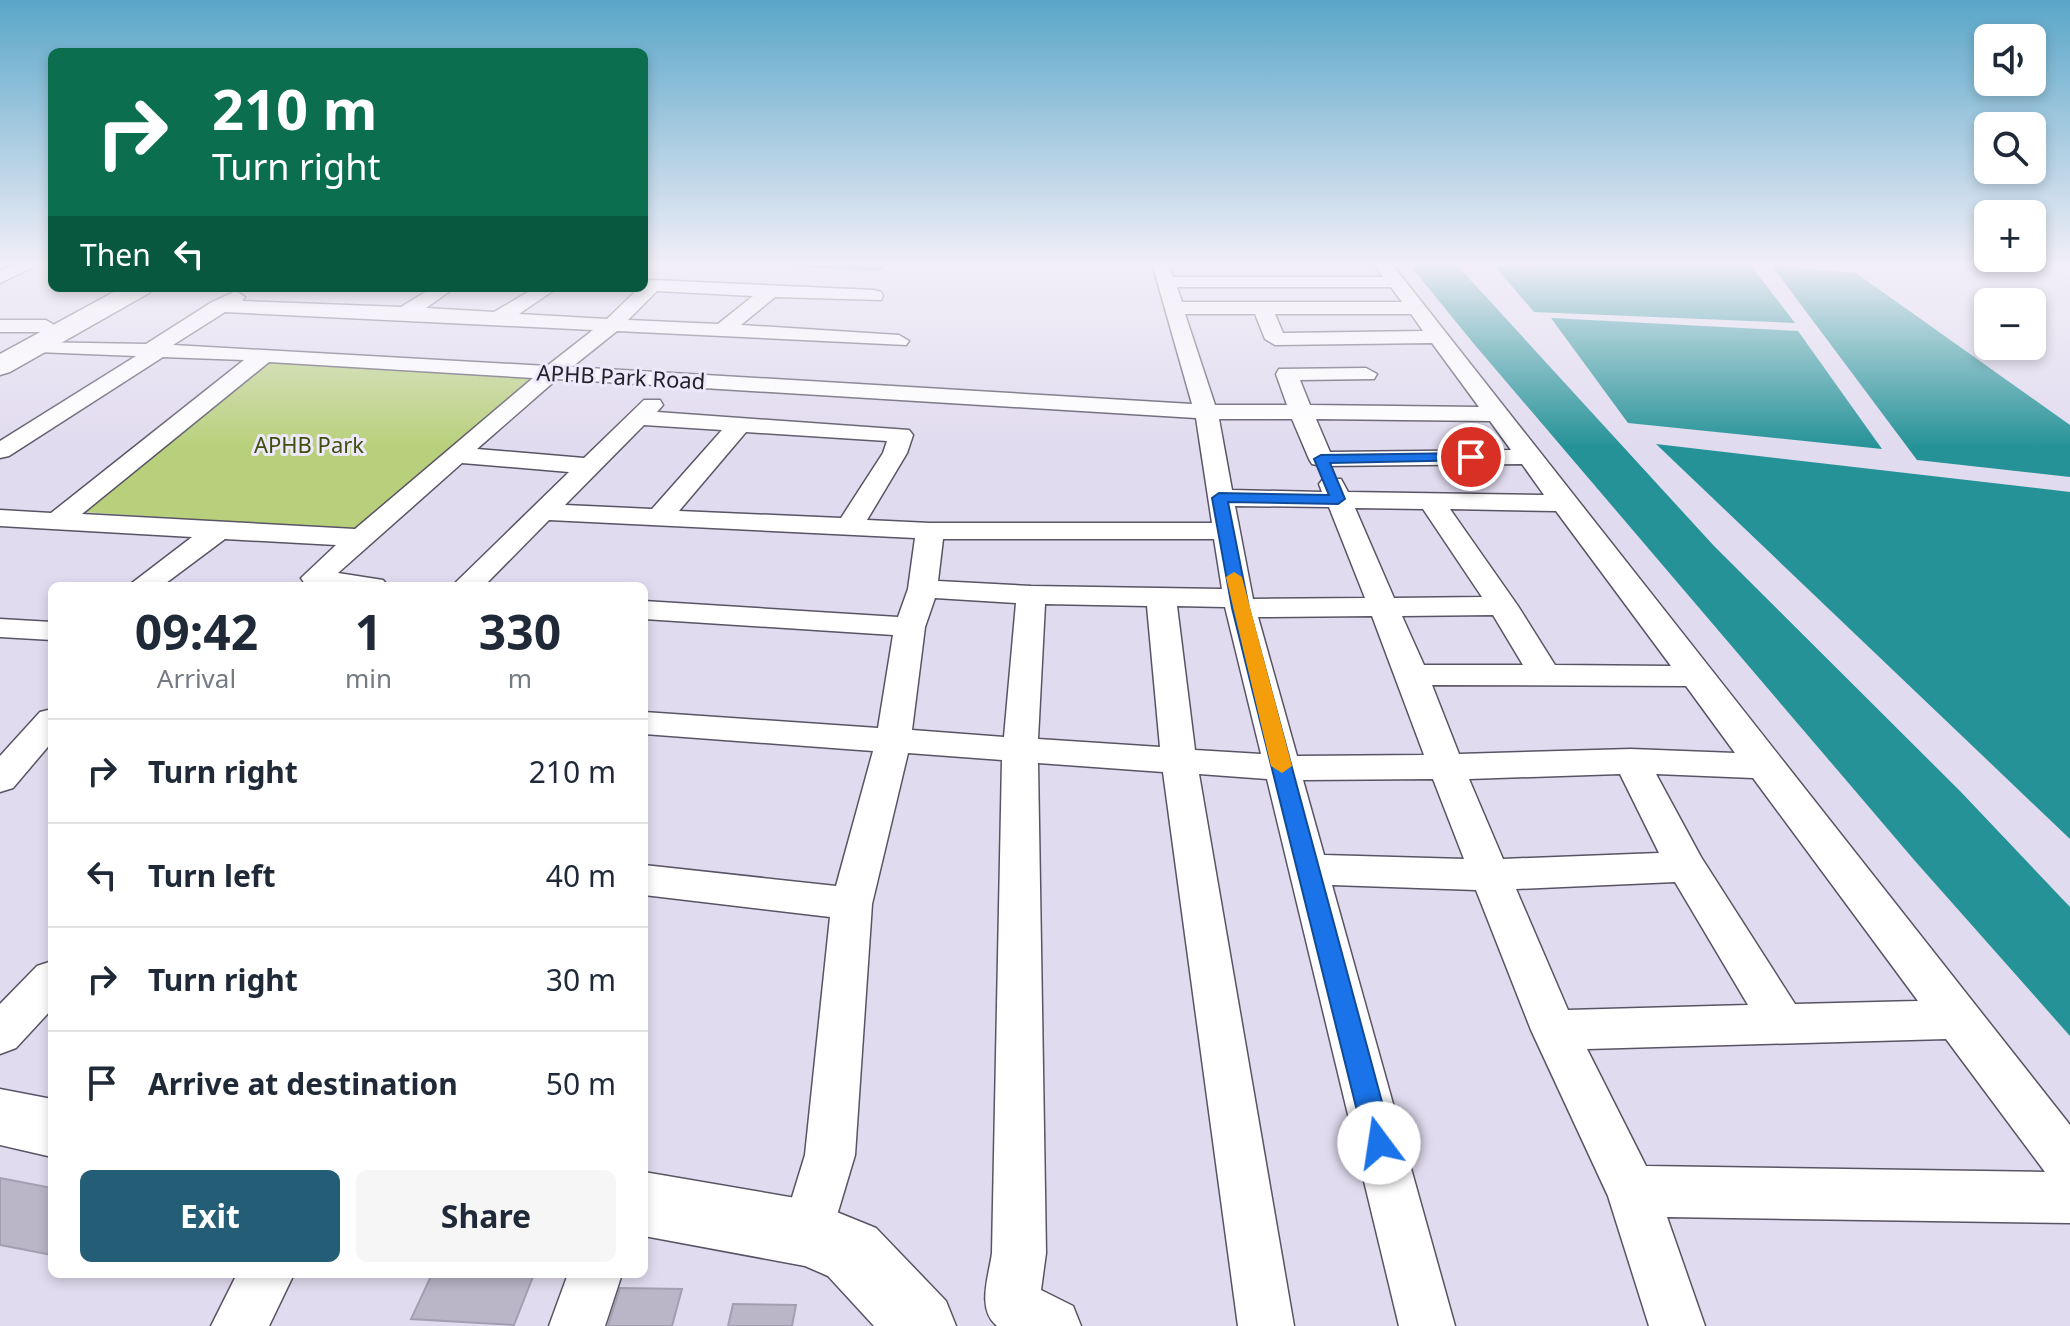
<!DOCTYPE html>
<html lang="en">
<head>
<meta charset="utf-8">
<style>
	body { margin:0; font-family:"Noto Sans",sans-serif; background:#f6f6f7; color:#1f2937; height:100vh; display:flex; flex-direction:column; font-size:30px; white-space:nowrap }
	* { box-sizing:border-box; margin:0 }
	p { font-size:26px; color:#747a83 }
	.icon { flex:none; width:44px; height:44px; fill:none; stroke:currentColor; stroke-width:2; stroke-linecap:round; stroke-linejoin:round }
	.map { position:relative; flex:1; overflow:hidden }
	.drawer { position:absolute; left:48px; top:582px; width:600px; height:696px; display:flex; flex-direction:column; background:#fff; border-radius:12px; box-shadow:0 4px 12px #0003 }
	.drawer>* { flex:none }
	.guide { position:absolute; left:48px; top:48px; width:600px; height:244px; border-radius:12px; box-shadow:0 4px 12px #0003; background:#0b6e4f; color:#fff; overflow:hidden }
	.tools { position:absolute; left:1974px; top:24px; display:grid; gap:16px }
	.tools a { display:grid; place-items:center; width:72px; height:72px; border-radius:12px; background:#fff; box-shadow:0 4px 12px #0003; font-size:40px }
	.pin { position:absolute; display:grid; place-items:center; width:68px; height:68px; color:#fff; margin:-34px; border:4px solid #fff; border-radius:50%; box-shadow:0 2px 8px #0007 }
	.me { position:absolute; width:88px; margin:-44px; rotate:346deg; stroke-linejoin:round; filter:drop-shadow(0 0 6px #0008) }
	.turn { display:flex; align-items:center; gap:28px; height:168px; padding:0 32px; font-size:36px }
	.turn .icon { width:104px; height:104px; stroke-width:2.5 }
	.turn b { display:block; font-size:56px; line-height:68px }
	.then { display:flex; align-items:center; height:76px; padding:0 32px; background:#0003; gap:16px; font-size:30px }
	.eta { display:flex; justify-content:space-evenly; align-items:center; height:136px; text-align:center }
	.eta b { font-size:48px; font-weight:700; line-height:56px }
	.action { display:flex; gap:16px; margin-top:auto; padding:16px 32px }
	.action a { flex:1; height:92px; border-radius:12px; background:#245d76; color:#fff; font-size:32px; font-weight:700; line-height:92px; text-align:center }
	.action a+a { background:#f6f6f7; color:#1f2937 }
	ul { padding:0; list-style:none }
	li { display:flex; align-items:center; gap:24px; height:104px; padding:0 32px; border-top:2px solid #e0e1e3 }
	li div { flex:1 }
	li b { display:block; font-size:30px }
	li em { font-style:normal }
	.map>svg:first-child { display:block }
	.green { fill:#b8d07b }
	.water { fill:#249297 }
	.building { fill:#bab5c7; stroke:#a49eb1; stroke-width:2 }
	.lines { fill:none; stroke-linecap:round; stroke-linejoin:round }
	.minor-casing { stroke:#595464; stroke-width:3 }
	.tertiary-casing { stroke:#595464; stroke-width:3 }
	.secondary-casing { stroke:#595464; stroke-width:3 }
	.minor { fill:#fff; fill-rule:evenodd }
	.tertiary { fill:#fff; fill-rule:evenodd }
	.secondary { fill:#fff; fill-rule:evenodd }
	.route { fill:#1a73e8; stroke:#114b97; stroke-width:2 }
	.slow { fill:#f59e0b }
	.labels { text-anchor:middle; stroke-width:6; stroke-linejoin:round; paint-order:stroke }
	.far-street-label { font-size:22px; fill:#242229; stroke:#eee8fc }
	.far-park-label { font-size:22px; fill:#414f0e; stroke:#eee8fc }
</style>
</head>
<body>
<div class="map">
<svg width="2070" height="1326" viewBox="0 0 2070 1326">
	<rect width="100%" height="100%" fill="#e1dbef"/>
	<path class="green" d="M269 360 536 376 353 530 83 512Z"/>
	<g class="water">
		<path d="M720 263H890L878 271Z"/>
		<path d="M1408 263H1455L1714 546 1960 791 2070 907V1036L1915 861 1474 344Z"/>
		<path d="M1492 263H1749L1795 323 1534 312Z"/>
		<path d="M1772 266 1856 273 2070 425V477L1917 460Z"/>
		<path d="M1551 318 1798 331 1882 449 1628 423Z"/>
		<path d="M1656 444 2070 492V839Z"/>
	</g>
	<g class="building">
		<path d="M0 1178 52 1188V1255L0 1245Z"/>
		<path d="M432 1274H534L514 1325 411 1319Z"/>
		<path d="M620 1288 682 1289 672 1326H608Z"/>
		<path d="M733 1304 796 1305 792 1326H728Z"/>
	</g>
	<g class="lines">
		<g class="minor-casing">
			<g id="minor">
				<path d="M20 263H42L0 283V271Z"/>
				<path d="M1152 263H1168L1173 277H1383L1373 263H1391L2070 1125V1223L1667 1217 1705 1326H1649L1608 1196 1531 1030 1476 890 1332 885 1455 1326H1399L1267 779 1199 774 1294 1326H1238L1163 772 1038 763 1046 1253 1041 1290 1073 1306 1081 1326H997C976 1309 989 1276 992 1253L1002 760 908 753 872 904 855 1155 826 1252 807 1259 788 1252 781 1233 805 1155 830 917 644 895V865L836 886 873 751 644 734V712L878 728 893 635 644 619V601L898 617 908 589 915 538 549 520 484 586H452L569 472 462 463 338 573 383 580 388 586 305 584 301 578 336 545 225 539 162 586H128L192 537 0 526V510L51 513 244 360 163 357 9 456 0 458V441L136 356 37 352 27 346 30 342 146 344 212 302 236 291 245 297 242 301 401 307 432 288H454L426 308 494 312 535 288H557L519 314 607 319 639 288H644L646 281 652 280 874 290 881 292 883 296 881 300 775 297 741 325 899 335 909 341 906 345 617 331 572 367 1192 404ZM1177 287H1391L1402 302H1182ZM657 291 753 296 718 324 628 320ZM225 312 593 330 547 366 173 345ZM1185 314H1255L1265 339 1275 345 1432 343 1479 407 1310 405 1300 380 1374 379 1377 374 1366 368 1279 369 1276 374 1287 405H1215ZM1275 314H1411L1423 331 1283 333ZM269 362 533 378 355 529 82 514ZM557 379 1196 418 1212 523H930L867 520 907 453 913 435 909 430 657 412 663 405 660 400H644L584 458 477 449ZM1219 419H1292L1309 459 1312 464 1321 466 1522 464 1544 495 1348 492 1341 479H1323L1319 484 1322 492 1232 490ZM1316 419 1490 421 1511 450 1330 452ZM644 425 722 430 652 509 565 505ZM746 432 887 441 883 453 841 518 679 511ZM1235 506 1329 507 1365 598 1253 599ZM1355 508 1423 509 1482 597 1394 598ZM1450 509 1556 511 1671 666 1555 665 1518 606ZM943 539H1214L1222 589 1031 586 938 581ZM935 598 1016 603 1004 737 912 730 925 627ZM1045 604 1147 606 1160 747 1038 739ZM1177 606 1225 607 1261 754 1195 750ZM1493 615 1523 665H1424L1402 616ZM1372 616 1424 755 1297 756 1258 617ZM1432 685 1686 686 1735 753 1631 749 1459 754ZM1620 774 1659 853 1503 859 1469 779ZM1656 774 1753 778 1918 1001 1795 1004 1701 857ZM1433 779 1464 859 1324 855 1303 780ZM1675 882 1748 1005 1568 1010 1516 889ZM1946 1039 2045 1172 1646 1166 1587 1049Z"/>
				<path d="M0 320H46L56 326 46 332H0Z"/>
				<path d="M0 619 52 622V640L0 637Z"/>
				<path d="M52 709V742L13 788 0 792V756L40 712Z"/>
				<path d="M52 961V1009L16 1048 0 1054V1004L37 966Z"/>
				<path d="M237 1274H294L269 1326H211Z"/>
				<path d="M568 1274H622L605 1326H549Z"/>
			</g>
		</g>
		<g class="tertiary-casing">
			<g id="tertiary">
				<path d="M0 1089 52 1099V1157L0 1145Z"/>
				<path d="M644 1172 807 1200 876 1228 946 1301 956 1326H874L828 1276 805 1266 644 1236Z"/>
			</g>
		</g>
		<g class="secondary-casing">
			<path id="secondary" d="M121 288H153L149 293 10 372 0 375V354Z"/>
		</g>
		<use href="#minor" class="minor"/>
		<use href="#tertiary" class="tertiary"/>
		<use href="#secondary" class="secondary"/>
	</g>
	<linearGradient id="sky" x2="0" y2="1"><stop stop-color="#59a6c8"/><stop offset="0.59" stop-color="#f2eff8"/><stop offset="1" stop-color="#f2eff8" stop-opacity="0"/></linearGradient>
	<rect width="2070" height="448" fill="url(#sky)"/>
	<path class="route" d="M1471 453 1478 457 1476 460 1330 463 1345 499 1338 504 1228 502 1249 608 1393 1143 1389 1153 1379 1157 1369 1153 1365 1143 1232 608 1212 498 1219 493 1329 495 1314 459 1321 455Z"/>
	<path class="slow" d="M1234 572 1242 577 1292 766 1282 773 1271 766 1226 577Z"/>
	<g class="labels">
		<g class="far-street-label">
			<text transform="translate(621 377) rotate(3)" y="8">APHB Park Road</text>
		</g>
		<g class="far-park-label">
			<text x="309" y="453">APHB Park</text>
		</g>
	</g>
</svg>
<div class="tools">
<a><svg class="icon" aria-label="sound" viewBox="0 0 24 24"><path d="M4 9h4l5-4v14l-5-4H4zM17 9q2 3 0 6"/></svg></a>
<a><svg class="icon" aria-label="search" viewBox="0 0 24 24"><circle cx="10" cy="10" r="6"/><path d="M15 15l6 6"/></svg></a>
<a>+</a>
<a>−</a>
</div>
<div class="pin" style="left:1471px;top:457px;background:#d93025"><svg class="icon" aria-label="arrive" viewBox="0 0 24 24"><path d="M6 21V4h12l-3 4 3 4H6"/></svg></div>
<svg class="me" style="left:1379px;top:1143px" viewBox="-20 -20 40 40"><circle r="19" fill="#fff"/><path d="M0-13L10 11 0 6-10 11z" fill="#1a73e8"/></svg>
<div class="guide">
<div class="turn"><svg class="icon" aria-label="right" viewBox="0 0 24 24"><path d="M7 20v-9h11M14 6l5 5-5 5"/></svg><div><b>210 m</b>Turn right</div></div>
<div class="then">Then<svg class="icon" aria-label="left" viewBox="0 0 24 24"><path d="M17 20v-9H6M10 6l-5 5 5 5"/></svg></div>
</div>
<section class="drawer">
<div class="eta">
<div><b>09:42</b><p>Arrival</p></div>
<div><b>1</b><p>min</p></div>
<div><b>330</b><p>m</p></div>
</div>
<ul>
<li><svg class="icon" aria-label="right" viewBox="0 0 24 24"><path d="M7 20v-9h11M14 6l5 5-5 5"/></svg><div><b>Turn right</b></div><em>210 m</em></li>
<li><svg class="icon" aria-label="left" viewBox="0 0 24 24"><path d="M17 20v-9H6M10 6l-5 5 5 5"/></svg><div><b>Turn left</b></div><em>40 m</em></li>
<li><svg class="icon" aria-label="right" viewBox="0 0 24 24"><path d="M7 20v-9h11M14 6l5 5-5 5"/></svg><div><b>Turn right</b></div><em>30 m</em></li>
<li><svg class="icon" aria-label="arrive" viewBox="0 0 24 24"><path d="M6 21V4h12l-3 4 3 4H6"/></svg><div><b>Arrive at destination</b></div><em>50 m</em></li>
</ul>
<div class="action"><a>Exit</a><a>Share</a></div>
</section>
</div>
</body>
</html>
